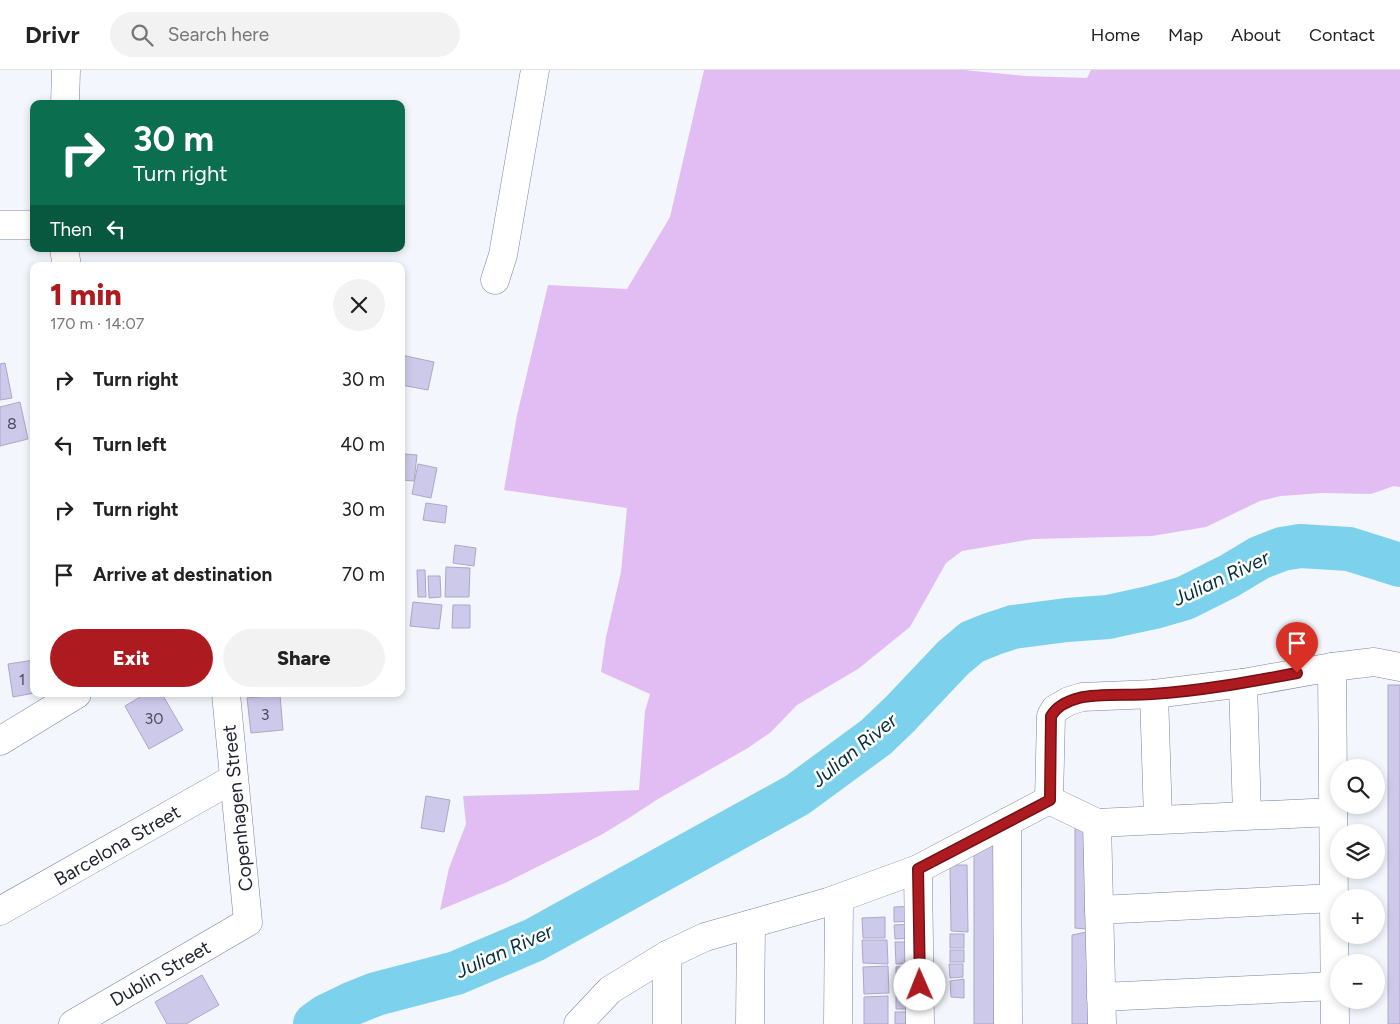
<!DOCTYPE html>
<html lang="en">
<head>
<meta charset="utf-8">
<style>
	body { margin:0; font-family:Figtree,sans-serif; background:#f2f2f2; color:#222; height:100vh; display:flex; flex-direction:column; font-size:19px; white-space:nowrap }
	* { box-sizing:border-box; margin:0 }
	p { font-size:16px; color:#767676 }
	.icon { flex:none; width:28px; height:28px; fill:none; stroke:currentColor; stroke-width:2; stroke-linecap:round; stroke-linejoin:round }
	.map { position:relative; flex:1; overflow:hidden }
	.side { position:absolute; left:30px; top:192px; width:375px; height:435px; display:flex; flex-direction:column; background:#fff; border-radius:10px; box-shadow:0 2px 8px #0003 }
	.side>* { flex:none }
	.banner { position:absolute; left:30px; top:30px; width:375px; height:152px; border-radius:10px; box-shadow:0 2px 8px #0003; background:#0b6e4f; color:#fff; overflow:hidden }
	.fabs { position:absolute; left:1330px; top:689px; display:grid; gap:10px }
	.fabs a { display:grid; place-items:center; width:55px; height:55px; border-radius:50%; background:#fff; box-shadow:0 2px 8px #0003; font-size:25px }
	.pin { position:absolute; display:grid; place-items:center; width:42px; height:42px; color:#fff; margin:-51px -21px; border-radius:50% 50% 50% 0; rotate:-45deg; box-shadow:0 0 5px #0007 }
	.pin .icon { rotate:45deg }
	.me { position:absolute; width:55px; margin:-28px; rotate:359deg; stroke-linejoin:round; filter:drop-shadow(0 0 4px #0008) }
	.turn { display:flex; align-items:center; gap:18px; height:105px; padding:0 20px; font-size:22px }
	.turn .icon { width:65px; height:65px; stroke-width:2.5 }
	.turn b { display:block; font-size:35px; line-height:42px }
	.then { display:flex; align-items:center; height:48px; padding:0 20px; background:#0003; gap:10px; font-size:19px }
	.round { display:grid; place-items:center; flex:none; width:52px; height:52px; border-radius:26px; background:#f2f2f2 }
	.headline { display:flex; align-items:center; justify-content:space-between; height:85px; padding:0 20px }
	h1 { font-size:30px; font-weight:800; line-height:38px; color:#ad1b20 }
	.primary-button { display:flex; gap:10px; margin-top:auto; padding:10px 20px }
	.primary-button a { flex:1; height:58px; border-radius:30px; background:#ad1b20; color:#fff; font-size:20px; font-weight:800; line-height:58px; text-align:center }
	.primary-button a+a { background:#f2f2f2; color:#222 }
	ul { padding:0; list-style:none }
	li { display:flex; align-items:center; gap:15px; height:65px; padding:0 20px }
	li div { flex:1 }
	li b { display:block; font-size:19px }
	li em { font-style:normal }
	header { display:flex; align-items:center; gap:30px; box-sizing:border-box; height:70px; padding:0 25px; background:#fff; border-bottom:1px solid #e0e0e0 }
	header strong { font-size:24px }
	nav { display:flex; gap:28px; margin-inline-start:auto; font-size:18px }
	.search { width:350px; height:45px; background:#f2f2f2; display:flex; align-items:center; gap:12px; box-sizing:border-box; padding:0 18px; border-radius:28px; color:#767676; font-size:19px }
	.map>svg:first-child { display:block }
	.green { fill:#e2bdf4 }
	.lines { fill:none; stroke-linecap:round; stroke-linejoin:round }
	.river { stroke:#7cd2ed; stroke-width:44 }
	.building { fill:#cdc9eb; stroke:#aca7c8 }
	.street-casing { stroke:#7985a3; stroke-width:29 }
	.street { stroke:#fff; stroke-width:28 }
	.route-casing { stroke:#701215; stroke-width:12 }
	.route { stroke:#ad1b20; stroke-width:9 }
	.labels { text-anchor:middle; stroke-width:5; stroke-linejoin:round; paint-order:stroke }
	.number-label { font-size:16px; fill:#4a4c5e }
	.street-label { font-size:19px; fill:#1e232f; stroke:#fff }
	.water-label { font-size:20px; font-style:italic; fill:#06303c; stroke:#fff }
</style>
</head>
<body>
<header>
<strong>Drivr</strong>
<div class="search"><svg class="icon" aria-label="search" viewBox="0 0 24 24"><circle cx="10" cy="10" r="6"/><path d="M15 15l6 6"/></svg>Search here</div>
<nav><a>Home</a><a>Map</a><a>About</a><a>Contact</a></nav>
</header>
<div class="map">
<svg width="1400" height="954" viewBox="0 0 1400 954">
	<rect width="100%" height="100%" fill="#f3f6fc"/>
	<path class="green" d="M704 0H964L1025 6 1087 8 1091 0H1400V417L1394 416 1371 424 1322 423 1281 426 1260 431 1206 457 1152 466 1033 469 962 481 946 493 910 557 858 599 797 635 771 662 748 678 658 729 629 748 601 765 505 813 440 840 449 798 466 754 463 726 542 724 639 720 645 641 650 624 601 602 606 567 621 502 627 438 504 420 517 345 548 215 627 219 670 147Z"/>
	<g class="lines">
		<path class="river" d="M315 954 326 946 351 934 376 924 456 903 534 870 797 725 876 667 900 644 953 588 972 572 992 564 1013 557 1067 550 1108 547 1154 537 1185 528 1229 506 1259 488 1282 479 1300 476 1349 479 1400 495"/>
	</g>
	<g class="building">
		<path d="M401 285 434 292 428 320 401 315Z"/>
		<path d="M5 293 12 328 0 330V294Z"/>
		<path d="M20 332 28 369 0 376V337Z"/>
		<path d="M405 384 417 385 414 411 402 410Z"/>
		<path d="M418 394 437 398 431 428 412 424Z"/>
		<path d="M426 433 447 436 445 453 423 450Z"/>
		<path d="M455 475 476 478 474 496 453 493Z"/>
		<path d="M446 497 470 498 469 527H445Z"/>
		<path d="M417 500H425L426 527H418Z"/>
		<path d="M428 506H440L441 527 429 528Z"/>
		<path d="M413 532 442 535 439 559 410 556Z"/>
		<path d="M453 535H470V558H452Z"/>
		<path d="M34 590V623L13 627 8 594Z"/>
		<rect x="1388" y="615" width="12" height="339"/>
		<path d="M145 624H162L183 660 149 679 125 636Z"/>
		<path d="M280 625 283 660 251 663 247 628Z"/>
		<path d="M426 726 450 730 444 762 421 758Z"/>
		<path d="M1095 755 1096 860 1075 858V757Z"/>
		<rect x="974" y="774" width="23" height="180"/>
		<path d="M950 795H967L968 862 951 861Z"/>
		<path d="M916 836 914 851 894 852V837Z"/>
		<path d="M885 847V868H863L862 848Z"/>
		<path d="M914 854 915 868 895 869 894 855Z"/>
		<path d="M1096 860 1095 954H1072V865Z"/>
		<rect x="950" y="864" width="14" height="14"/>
		<path d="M862 870H887L888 894 863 893Z"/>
		<path d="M895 872H916V893L896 894Z"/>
		<rect x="950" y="880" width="14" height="12"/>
		<path d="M949 894H963V907L950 908Z"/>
		<path d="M888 896 889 923 864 924 863 897Z"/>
		<path d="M914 896 915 916H896V897Z"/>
		<path d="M202 905 219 935 186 954H167L155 932Z"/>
		<path d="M964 909V928L951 927 950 911Z"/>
		<path d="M915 919 916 939H896V920Z"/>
		<path d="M888 926V954H864V927Z"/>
		<rect x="895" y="942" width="21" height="12"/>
	</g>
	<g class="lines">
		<g class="street-casing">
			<g id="street">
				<path d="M65 34 66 0"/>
				<path d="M0 155H34"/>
				<path d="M64 179 67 196"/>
				<path d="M495 210 503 185 535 0"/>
				<path d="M1332 597 1335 954"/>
				<path d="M1243 613 1247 745"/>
				<path d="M1154 624 1158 749"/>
				<path d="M0 671 77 624"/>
				<path d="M1049 730 1051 646 1055 639 1069 631 1082 627 1154 624 1243 613 1332 597 1374 592 1400 597"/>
				<path d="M1049 730 1097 753 1333 742"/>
				<path d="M1007 752 1008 954"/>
				<path d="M1097 753 1102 954"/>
				<path d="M918 799 920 954"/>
				<path d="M1099 840 1334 828"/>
				<path d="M0 841 233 709"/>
				<path d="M667 885V954"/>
				<path d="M1101 927 1335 916"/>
				<path d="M73 954 248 852 226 624"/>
				<path d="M578 954 610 920 667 885 705 867 828 832 918 799 1049 730"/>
				<path d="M750 954 751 854"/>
				<path d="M838 954 839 829"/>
			</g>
		</g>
		<use href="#street" class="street"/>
	</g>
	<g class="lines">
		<g class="route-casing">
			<path id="route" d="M920 915 918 799 1050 730 1051 646C1057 636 1067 631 1079 628 1099 623 1131 626 1152 624 1200 621 1249 612 1297 603"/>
		</g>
		<use href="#route" class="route"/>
	</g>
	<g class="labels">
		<g class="number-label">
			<text x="12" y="359">8</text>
			<text x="22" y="615">1</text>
			<text x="265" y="650">3</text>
			<text x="154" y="654">30</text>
		</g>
		<g class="street-label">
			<text transform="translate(237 738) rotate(-96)" y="7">Copenhagen Street</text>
			<text transform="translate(117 775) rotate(-30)" y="7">Barcelona Street</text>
			<text transform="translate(160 903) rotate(-30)" y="7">Dublin Street</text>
		</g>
		<g class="water-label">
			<text transform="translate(1221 508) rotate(-25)" y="7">Julian River</text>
			<text transform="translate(854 680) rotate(-39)" y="7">Julian River</text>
			<text transform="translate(504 881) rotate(-24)" y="7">Julian River</text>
		</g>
	</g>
</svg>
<div class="fabs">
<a><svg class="icon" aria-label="search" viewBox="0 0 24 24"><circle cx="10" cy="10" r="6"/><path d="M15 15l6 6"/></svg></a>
<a><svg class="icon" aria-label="layers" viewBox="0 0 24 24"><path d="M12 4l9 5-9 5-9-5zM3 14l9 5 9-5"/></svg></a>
<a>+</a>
<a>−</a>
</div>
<div class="pin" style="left:1297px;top:603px;background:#d93025"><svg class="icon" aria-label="arrive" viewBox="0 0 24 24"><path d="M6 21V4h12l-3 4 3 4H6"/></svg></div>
<svg class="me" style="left:920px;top:915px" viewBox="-20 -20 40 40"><circle r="19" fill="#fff"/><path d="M0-13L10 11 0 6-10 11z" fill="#ad1b20"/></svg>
<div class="banner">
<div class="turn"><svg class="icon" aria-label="right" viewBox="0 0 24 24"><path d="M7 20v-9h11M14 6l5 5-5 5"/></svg><div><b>30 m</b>Turn right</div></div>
<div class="then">Then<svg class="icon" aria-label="left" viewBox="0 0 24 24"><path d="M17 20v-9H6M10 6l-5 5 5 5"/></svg></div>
</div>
<section class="side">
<div class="headline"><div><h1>1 min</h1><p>170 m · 14:07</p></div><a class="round"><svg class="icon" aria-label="close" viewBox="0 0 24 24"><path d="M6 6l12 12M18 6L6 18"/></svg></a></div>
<ul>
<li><svg class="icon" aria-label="right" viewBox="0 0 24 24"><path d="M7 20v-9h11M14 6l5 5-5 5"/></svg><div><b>Turn right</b></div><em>30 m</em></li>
<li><svg class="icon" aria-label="left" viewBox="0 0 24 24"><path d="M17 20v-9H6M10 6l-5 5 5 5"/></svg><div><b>Turn left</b></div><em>40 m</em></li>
<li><svg class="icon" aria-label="right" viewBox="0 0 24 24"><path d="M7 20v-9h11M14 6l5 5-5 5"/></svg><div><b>Turn right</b></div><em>30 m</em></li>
<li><svg class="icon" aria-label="arrive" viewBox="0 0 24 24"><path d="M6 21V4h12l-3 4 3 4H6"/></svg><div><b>Arrive at destination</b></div><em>70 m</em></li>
</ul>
<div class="primary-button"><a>Exit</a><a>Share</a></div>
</section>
</div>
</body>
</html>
